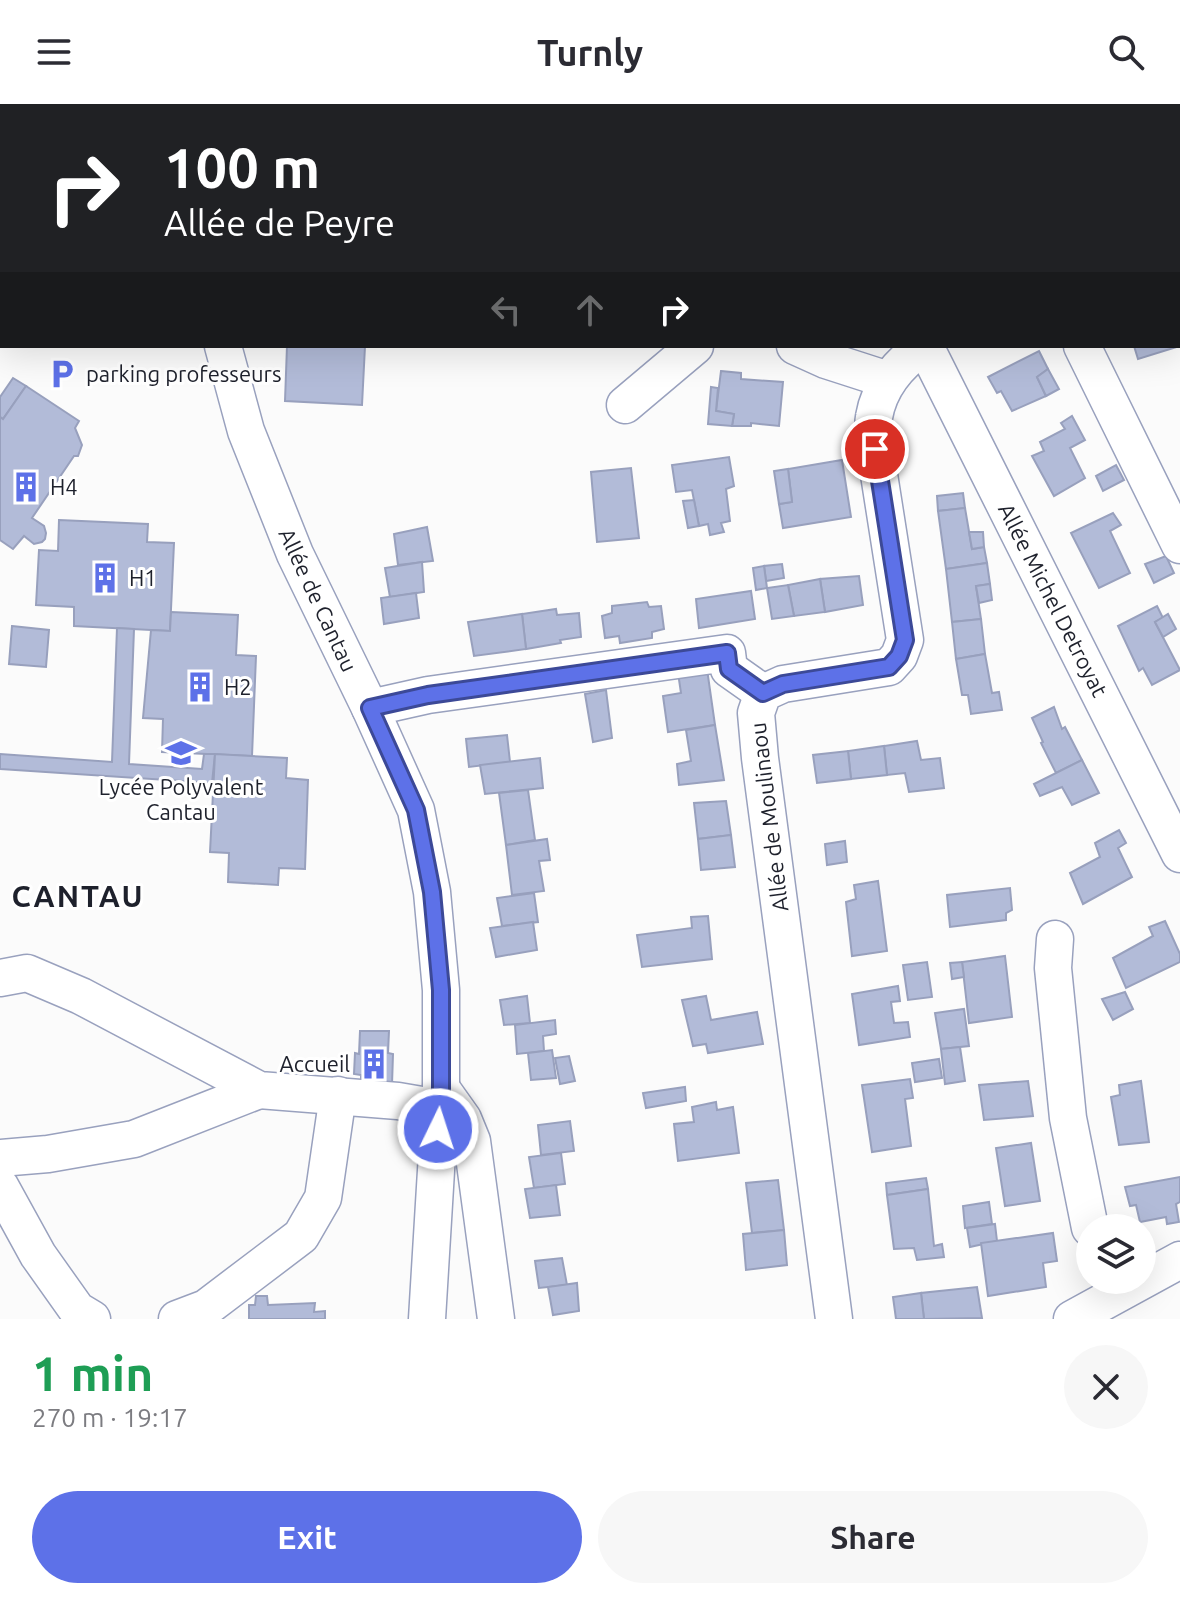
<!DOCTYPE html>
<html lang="en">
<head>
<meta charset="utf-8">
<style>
	body { margin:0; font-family:Ubuntu,sans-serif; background:#f7f7f7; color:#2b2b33; height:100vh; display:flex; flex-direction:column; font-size:30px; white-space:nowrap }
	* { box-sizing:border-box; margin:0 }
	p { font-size:26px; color:#7c7c81 }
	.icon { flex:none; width:44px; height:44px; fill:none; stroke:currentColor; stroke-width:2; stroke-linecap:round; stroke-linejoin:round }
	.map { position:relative; height:1215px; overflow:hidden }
	.details { display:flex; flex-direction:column; background:#fff; flex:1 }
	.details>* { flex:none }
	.guide { position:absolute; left:0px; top:0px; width:1180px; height:244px; box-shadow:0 8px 32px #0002; background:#202124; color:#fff; overflow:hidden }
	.tools { position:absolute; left:1076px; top:1110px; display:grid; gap:16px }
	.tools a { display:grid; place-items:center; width:80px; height:80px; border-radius:50%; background:#fff; box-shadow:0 8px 32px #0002; font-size:40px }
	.pin { position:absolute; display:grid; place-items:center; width:68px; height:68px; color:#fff; margin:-34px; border:4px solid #fff; border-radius:50%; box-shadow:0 2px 8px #0007 }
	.me { position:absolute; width:88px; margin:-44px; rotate:4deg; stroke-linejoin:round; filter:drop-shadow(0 0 6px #0008) }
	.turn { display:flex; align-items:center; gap:28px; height:168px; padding:0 32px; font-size:36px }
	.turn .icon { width:104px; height:104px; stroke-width:2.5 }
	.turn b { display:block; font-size:56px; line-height:68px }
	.lanes { display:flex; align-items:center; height:76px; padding:0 32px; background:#0003; justify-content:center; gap:40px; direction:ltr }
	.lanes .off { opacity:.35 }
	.round { display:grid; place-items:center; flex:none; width:84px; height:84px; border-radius:42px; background:#f7f7f7 }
	.headline { display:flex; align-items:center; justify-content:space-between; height:136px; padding:0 32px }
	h1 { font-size:48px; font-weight:600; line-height:60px; color:#1e9e55 }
	.action { display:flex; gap:16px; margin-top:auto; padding:16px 32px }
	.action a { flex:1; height:92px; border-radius:48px; background:#5d71e8; color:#fff; font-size:32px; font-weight:600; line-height:92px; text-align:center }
	.action a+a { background:#f7f7f7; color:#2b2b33 }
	header { display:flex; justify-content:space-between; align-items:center; height:104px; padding:0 32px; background:#fff; font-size:36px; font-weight:600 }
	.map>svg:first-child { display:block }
	.building { fill:#b2bbd8; stroke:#98a0bd; stroke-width:2 }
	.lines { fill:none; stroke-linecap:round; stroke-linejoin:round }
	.minor-casing { stroke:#99a1be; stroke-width:39 }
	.minor { stroke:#fff; stroke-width:36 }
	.route-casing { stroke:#3c4997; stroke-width:20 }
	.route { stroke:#5d71e8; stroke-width:14 }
	.labels { text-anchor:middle; stroke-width:6; stroke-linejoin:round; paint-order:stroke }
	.poi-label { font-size:22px; fill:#1e212c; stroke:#fff; text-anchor:start }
	.street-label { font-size:22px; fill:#1e212c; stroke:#fff }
	.district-label { font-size:30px; font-weight:bold; letter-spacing:2px; fill:#1e212c; stroke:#fff }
</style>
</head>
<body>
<header><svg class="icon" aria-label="menu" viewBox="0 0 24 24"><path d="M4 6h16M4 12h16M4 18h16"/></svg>Turnly<svg class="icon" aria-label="search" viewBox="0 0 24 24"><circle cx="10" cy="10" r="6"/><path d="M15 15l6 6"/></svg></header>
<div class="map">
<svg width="1180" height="1215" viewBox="0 0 1180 1215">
	<rect width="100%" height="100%" fill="#fbfbfb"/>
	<g class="building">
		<path d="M1178 209 1180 217V242L1138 255 1134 242H1178Z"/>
		<path d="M287 242H365L362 301 285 297Z"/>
		<path d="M1039 247 1048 265 1037 273 1046 292 1012 307 1001 287 997 289 988 273Z"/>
		<path d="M1048 265 1059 285 1046 292 1037 273Z"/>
		<path d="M721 267 741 269V275L783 278 779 322 751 319V322H732L734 310 716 307Z"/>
		<path d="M13 274 26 282 3 315 0 313V293Z"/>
		<path d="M26 282 79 317 75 324 82 341 78 352H74L32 414 44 422 46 429 45 435 42 438 34 440 24 432 13 445 0 436V313L3 315Z"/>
		<path d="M711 283 718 284 716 307 734 310 732 322 708 320Z"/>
		<path d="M1072 312 1085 336 1070 344 1085 374 1054 392 1032 352 1044 347 1040 338 1065 325 1061 319Z"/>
		<path d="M729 353 734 382 726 385 730 417 721 419 724 428 710 431 708 420 699 422 692 386 676 388 672 361Z"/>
		<path d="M842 356 851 413 783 424 779 400 792 398 788 365Z"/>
		<path d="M1116 361 1124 376 1103 387 1096 372Z"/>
		<path d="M631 364 639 434 597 438 591 368Z"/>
		<path d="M788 365 792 398 779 400 774 367Z"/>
		<path d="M963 389 965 404 938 407 937 392Z"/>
		<path d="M694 396 699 422 688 424 683 397Z"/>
		<path d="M965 404 972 445 984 443 987 459 946 465 938 407Z"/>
		<path d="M1113 409 1121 421 1110 427 1130 469 1099 484 1071 429Z"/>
		<path d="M59 416 148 420 147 438 174 439 170 527 74 522V503L36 501 39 446 58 447Z"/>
		<path d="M427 423 433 457 398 461 394 430Z"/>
		<path d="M969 428H983L984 443 972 445Z"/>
		<path d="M1166 452 1174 469 1154 479 1145 460Z"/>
		<path d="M422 458 424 488 390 493 385 464Z"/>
		<path d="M987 459 990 480 976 482 981 515 952 518 946 465Z"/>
		<path d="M782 460 784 474 766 477 764 462Z"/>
		<path d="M764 462 767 484 756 486 753 464Z"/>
		<path d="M859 472 863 501 825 508 820 475Z"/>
		<path d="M820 475 825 508 794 512 788 481Z"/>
		<path d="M990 480 992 496 979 499 976 482Z"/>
		<path d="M788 481 794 512 772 515 767 484Z"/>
		<path d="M751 487 755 515 699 524 696 495Z"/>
		<path d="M416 489 419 514 384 520 381 494Z"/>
		<path d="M647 498 649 503 661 502 664 525 652 528V534L620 539 619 532 605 534 602 512 612 509V502Z"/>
		<path d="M1157 502 1163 514 1155 518 1180 566 1152 581 1143 564 1139 567 1118 522Z"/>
		<path d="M556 505 557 511 579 509 581 533 560 536 561 539 526 545 522 510Z"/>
		<path d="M171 508 238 511 236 551 256 552 252 652 162 648 163 615 143 614 151 526 170 527Z"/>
		<path d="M522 510 526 545 474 552 468 518Z"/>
		<path d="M1168 510 1176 525 1163 533 1155 518Z"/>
		<path d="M981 515 985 550 956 555 952 518Z"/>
		<path d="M12 522 49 526 46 563 9 560Z"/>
		<path d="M117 524 134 525 129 660 202 665 204 650H215L212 679 0 665V650L112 658Z"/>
		<path d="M985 550 992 589 999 588 1002 606 971 610 968 591H962L956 555Z"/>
		<path d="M706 558 715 621 668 628 663 592 681 589 677 562Z"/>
		<path d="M606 586 612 634 593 638 585 590Z"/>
		<path d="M1054 603 1062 625 1065 623 1082 656 1056 669 1041 639 1043 638 1032 614Z"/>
		<path d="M715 621 724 676 679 681 677 660 691 657 686 626Z"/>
		<path d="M507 631 510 658 469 663 466 635Z"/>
		<path d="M917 637 921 656 940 654 944 684 909 688 905 669 887 671 884 642Z"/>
		<path d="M884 642 887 671 851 675 848 647Z"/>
		<path d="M848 647 851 675 817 679 813 651Z"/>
		<path d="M215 650 287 654 286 674 308 676 305 765 279 764 278 781 228 778 229 749 210 748Z"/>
		<path d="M540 654 543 684 485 690 480 661Z"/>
		<path d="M1082 656 1099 689 1072 701 1062 683 1040 692 1034 680Z"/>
		<path d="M528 686 535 736 506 741 499 689Z"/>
		<path d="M726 697 731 731 698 735 694 699Z"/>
		<path d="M1119 726 1126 739 1118 744 1132 773 1083 800 1070 769 1100 753 1095 739Z"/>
		<path d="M731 731 735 763 701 766 698 735Z"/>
		<path d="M547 735 550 756 539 757 544 787 512 791 506 741Z"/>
		<path d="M845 737 847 758 827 761 825 740Z"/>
		<path d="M878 777 887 847 852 852 846 798 856 795 854 781Z"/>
		<path d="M1010 784 1012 806 1006 809V816L950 823 947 791Z"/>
		<path d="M534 789 538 818 502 822 497 794Z"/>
		<path d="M708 812 712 855 642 863 637 831 692 824 691 813Z"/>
		<path d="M1165 817 1180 850V858L1126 884 1113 854 1153 832 1149 823Z"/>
		<path d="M533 818 537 846 496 853 490 824Z"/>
		<path d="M1005 852 1012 913 969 919 962 858Z"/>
		<path d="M927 858 932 893 908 896 903 861Z"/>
		<path d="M962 858 964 873 952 875 950 859Z"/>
		<path d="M898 882 900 897 891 898 894 919 908 918 910 933 859 941 852 890Z"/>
		<path d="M1125 888 1133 905 1113 916 1102 895Z"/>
		<path d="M527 892 530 919 504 921 500 896Z"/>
		<path d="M706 892 711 916 757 908 763 940 708 949 706 940 693 942 682 896Z"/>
		<path d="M964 905 969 942 941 945 935 909Z"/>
		<path d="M555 916 556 930 543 932 544 947 517 950 515 921Z"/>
		<path d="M360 927H389L388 949 393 950 392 981H361V971L354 970 355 949 359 950Z"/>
		<path d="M960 943 965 977 945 980 941 945Z"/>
		<path d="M552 946 556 974 531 976 528 949Z"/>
		<path d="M569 952 575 977 560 980 555 954Z"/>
		<path d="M939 955 942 974 915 978 912 959Z"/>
		<path d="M910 975 913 994 905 995 911 1042 872 1048 862 981Z"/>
		<path d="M1028 977 1033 1012 984 1016 979 981Z"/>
		<path d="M1141 977 1149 1038 1119 1041 1111 993 1120 991 1119 981Z"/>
		<path d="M685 983 686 997 646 1004 643 989Z"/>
		<path d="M716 998 717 1006 733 1003 739 1049 678 1057 674 1020 694 1018 692 1003Z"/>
		<path d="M570 1017 574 1047 541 1051 538 1021Z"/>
		<path d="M1031 1039 1040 1097 1005 1102 996 1044Z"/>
		<path d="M561 1049 565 1080 534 1084 529 1053Z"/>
		<path d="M1180 1073V1098L1176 1100 1179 1118 1167 1120 1166 1113 1140 1118 1136 1101 1130 1102 1125 1083Z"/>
		<path d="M926 1074 928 1085 887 1091 886 1079Z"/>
		<path d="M778 1076 784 1126 752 1129 746 1079Z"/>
		<path d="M556 1081 560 1111 530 1114 525 1085Z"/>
		<path d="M928 1085 934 1142 942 1140 944 1153 917 1156 914 1144 894 1145 887 1091Z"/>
		<path d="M989 1098 992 1120 965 1124 963 1102Z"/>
		<path d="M995 1120 997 1137 970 1143 967 1124Z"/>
		<path d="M784 1126 787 1161 746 1166 743 1130Z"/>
		<path d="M1053 1129 1057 1157 1043 1159 1046 1183 988 1192 981 1139Z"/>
		<path d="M562 1154 567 1181 539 1184 535 1157Z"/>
		<path d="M577 1179 579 1207 553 1211 548 1183Z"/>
		<path d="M977 1183 982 1214 924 1215 921 1189Z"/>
		<path d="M921 1189 924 1215H896L893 1193Z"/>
		<path d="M256 1192H267L268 1201 315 1199 314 1208 325 1207V1215H249V1201H255Z"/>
	</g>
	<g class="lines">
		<g class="minor-casing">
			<g id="minor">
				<path d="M123 0 124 2"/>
				<path d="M791 2 795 0"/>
				<path d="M1178 140H1180"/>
				<path d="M223 242 246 327 295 450 370 604 416 706 432 788 441 886V984L427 1215"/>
				<path d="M795 242 826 256 888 276"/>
				<path d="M925 242 1180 750"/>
				<path d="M1082 242 1180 441"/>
				<path d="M625 301 695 242"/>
				<path d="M370 604 428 591 727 549 729 565 763 589"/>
				<path d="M1055 835 1053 864 1068 1014 1090 1124"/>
				<path d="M0 874 27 869 81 892 259 986 398 997 439 1004"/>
				<path d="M441 984 463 1015 472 1037 496 1215"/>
				<path d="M0 1054 48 1050 134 1035 259 986"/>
				<path d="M0 1082 38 1151 77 1206 92 1215"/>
				<path d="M177 1215 206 1204 301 1132 323 1094 338 991"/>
				<path d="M834 1215 760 654 756 609 763 589 783 580 889 563 899 552 905 536 875 345C874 335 872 323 874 313 879 283 899 259 924 242"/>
				<path d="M1072 1215 1180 1156"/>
			</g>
		</g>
		<use href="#minor" class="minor"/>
	</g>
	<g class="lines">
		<g class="route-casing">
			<path id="route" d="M438 1025 441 984V886L432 788 416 706 370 604 428 591 727 549 729 565 763 589 783 580 889 563 899 552 905 536 875 345"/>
		</g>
		<use href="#route" class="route"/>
	</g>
	<defs>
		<g id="parking-bare" transform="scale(2.4)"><path d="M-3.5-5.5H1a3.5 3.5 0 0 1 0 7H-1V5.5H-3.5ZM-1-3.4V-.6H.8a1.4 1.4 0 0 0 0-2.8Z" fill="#5d71e8" stroke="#fff" stroke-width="2.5" paint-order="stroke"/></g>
		<g id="building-bare" transform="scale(2.4)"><path d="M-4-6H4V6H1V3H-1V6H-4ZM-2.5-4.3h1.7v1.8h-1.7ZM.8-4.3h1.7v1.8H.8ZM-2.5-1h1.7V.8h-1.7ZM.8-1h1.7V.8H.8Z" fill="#5d71e8" stroke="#fff" stroke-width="2.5" paint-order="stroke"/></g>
		<g id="school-bare" transform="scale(2.4)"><path d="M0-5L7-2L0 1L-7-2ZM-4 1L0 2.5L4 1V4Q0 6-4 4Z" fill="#5d71e8" stroke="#fff" stroke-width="2.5" paint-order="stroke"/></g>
	</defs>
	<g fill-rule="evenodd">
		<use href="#parking-bare" x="62" y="270"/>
		<use href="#building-bare" x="26" y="383"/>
		<use href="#building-bare" x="105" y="474"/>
		<use href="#building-bare" x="200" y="583"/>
		<use href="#school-bare" x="181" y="649"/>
		<use href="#building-bare" x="374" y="960"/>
	</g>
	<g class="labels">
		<g class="poi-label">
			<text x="86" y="278">parking professeurs</text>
			<text x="50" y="391">H4</text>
			<text x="129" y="482">H1</text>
			<text x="224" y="591">H2</text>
			<text x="181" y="691" text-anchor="middle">Lycée Polyvalent<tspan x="181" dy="25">Cantau</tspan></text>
			<text x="350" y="968" text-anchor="end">Accueil</text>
		</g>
		<g class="street-label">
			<text transform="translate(318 496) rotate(65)" y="8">Allée de Cantau</text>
			<text transform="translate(1053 496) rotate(63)" y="8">Allée Michel Detroyat</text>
			<text transform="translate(769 713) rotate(-97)" y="8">Allée de Moulinaou</text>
		</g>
		<g class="district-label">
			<text x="78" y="803">CANTAU</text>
		</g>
	</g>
</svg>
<div class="tools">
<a><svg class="icon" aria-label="layers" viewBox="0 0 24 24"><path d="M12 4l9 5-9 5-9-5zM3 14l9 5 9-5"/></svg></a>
</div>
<div class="pin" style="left:875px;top:345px;background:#d93025"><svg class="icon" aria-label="arrive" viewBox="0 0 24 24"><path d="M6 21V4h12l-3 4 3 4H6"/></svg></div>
<svg class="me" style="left:438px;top:1025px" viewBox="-20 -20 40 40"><circle r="17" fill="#5d71e8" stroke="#fff" stroke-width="3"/><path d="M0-11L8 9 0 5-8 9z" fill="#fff"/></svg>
<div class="guide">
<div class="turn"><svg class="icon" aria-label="right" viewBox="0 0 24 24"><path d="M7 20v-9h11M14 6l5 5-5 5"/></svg><div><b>100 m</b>Allée de Peyre</div></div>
<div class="lanes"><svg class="icon off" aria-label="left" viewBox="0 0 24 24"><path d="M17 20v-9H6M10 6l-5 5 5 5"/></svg><svg class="icon off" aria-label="ahead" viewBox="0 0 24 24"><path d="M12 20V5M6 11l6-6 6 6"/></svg><svg class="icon" aria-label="right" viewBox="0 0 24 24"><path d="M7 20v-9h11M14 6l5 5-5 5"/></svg></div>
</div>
</div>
<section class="details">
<div class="headline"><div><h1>1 min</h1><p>270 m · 19:17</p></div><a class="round"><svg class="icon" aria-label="close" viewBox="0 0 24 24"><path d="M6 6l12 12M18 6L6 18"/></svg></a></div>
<div class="action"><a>Exit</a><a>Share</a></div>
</section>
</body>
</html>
